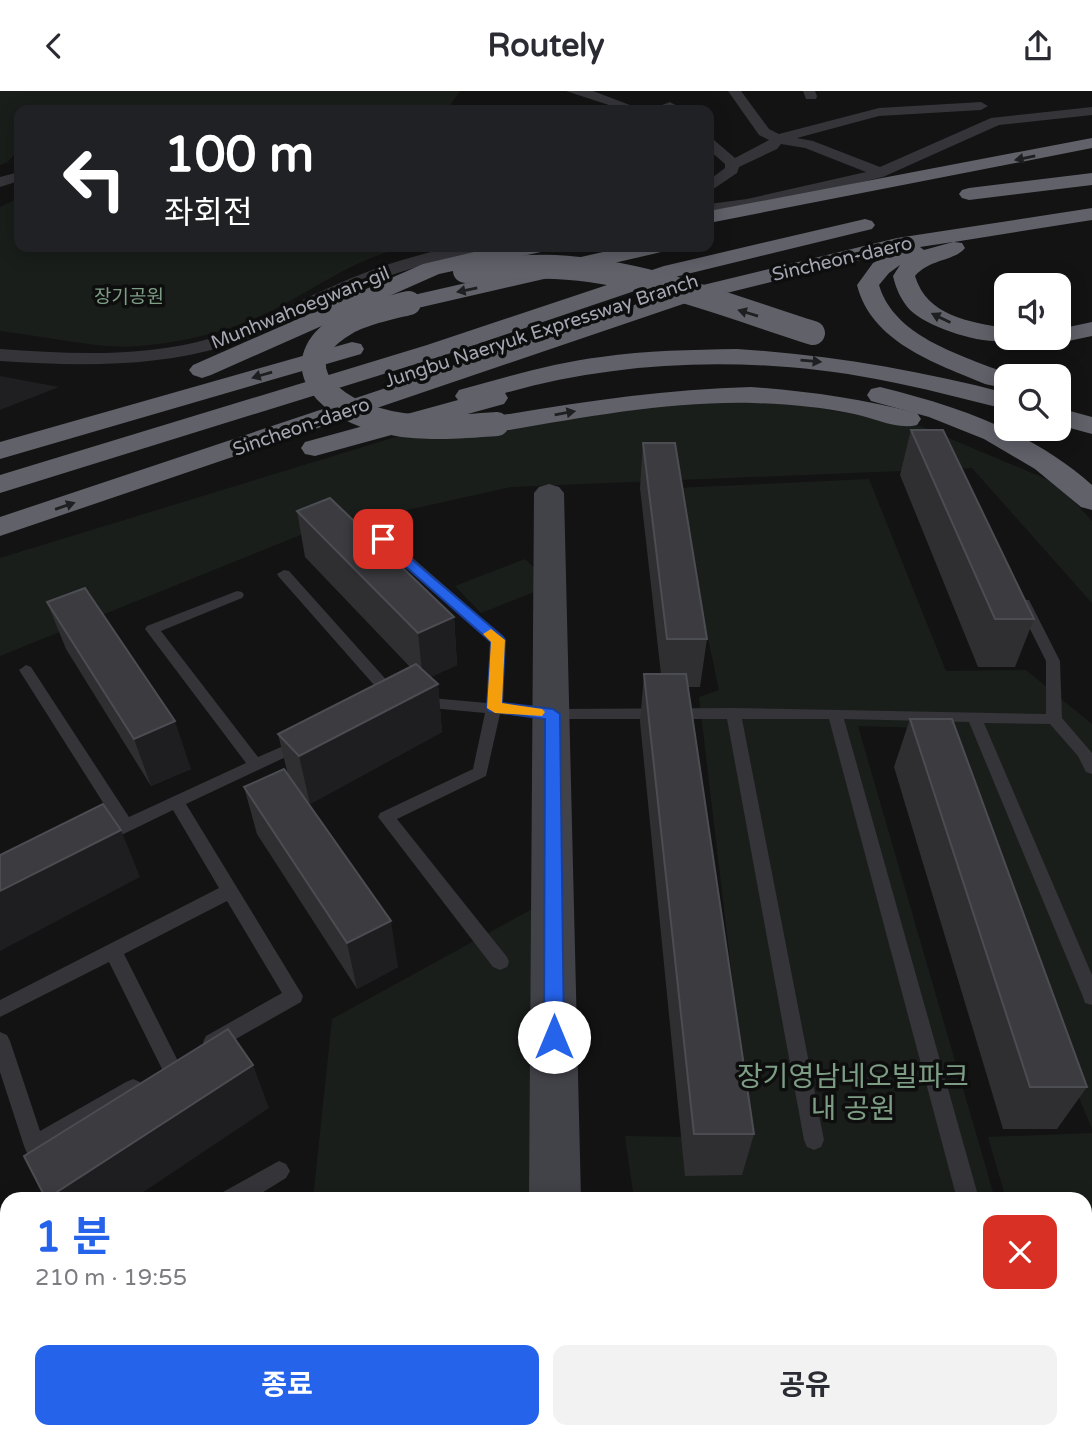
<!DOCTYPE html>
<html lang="ko">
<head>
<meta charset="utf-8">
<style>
	body { margin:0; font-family:"Varela Round","Noto Sans KR",sans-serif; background:#f2f2f3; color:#2b2b33; height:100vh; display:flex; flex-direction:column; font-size:26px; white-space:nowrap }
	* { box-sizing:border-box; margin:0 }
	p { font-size:23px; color:#7c7c81 }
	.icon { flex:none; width:38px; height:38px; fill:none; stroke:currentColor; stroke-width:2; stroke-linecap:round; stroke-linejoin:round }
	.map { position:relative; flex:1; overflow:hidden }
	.panel { position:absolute; left:0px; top:1101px; width:1092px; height:247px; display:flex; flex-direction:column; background:#fff; border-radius:21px 21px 0 0; box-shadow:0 4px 18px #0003 }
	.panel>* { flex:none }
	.top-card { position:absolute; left:14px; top:14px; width:700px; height:147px; border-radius:14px; box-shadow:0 4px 18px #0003; background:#202124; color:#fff; overflow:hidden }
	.buttons { position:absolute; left:994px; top:182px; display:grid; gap:14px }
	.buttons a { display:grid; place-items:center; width:77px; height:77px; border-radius:14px; background:#fff; box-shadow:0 4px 18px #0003; font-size:35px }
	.pin { position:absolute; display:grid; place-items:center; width:60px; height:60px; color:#fff; margin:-30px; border-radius:14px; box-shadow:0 4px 10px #0006 }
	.me { position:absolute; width:77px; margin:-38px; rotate:0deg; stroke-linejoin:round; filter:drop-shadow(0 0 5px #0008) }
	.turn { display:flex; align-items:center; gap:24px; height:147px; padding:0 35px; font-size:32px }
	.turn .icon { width:91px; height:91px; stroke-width:2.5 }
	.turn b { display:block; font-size:49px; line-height:60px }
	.round { display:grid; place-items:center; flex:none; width:74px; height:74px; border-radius:14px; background:#f2f2f3 }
	.headline { display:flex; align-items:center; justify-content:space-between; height:119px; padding:0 35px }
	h1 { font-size:42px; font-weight:700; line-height:52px; color:#2563eb }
	.action { display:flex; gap:14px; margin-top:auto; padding:14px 35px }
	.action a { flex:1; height:80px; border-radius:14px; background:#2563eb; color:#fff; font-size:28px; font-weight:700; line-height:80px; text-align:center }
	.action a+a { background:#f2f2f3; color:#2b2b33 }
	header { display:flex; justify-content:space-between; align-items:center; height:91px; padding:0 35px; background:#fff; font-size:32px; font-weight:700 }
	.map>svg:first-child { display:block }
	.built { fill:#1f1f21 }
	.green { fill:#191e1b }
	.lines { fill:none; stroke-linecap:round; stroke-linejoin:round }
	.lane { fill:#343439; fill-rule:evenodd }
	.street { fill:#343439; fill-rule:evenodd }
	.secondary { fill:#424249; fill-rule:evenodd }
	.highway { fill:#606169; fill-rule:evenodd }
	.highway-bridge { stroke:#606169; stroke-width:24 }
	.wall { fill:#2f2f32 }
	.shaded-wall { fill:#1e1e20 }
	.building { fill:#3c3c40; stroke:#4c4d52; stroke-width:2 }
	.oneway { fill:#1e1f21 }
	.route { fill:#2563eb; stroke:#184099; stroke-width:2 }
	.slow { fill:#f59e0b }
	.labels { text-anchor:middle; stroke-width:7; stroke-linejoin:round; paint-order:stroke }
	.far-street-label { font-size:19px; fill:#a5a7b3; stroke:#0e0e0f }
	.far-park-label { font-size:19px; fill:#7d9d85; stroke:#0e0e0f }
	.near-park-label { font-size:28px; fill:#7d9d85; stroke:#0e0e0f }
</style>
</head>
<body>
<header><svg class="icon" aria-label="back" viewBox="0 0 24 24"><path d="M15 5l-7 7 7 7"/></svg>Routely<svg class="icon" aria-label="share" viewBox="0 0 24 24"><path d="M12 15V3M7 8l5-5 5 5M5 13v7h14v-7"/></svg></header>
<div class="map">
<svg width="1092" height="1346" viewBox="0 0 1092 1346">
	<rect width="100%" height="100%" fill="#131314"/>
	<path class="built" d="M0 285 59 296 0 319Z"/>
	<g class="green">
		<path d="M0 0H460L451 13 455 19H118L116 16 105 19H19V58L8 71 0 74Z"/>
		<path d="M19 107V156H408C353 166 308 204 258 226 213 246 145 260 96 254 64 250 32 244 0 240V116Z"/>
		<path d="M761 307 920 335 1058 393 1092 430V512L972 377 511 396 308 441 0 565V467L402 344 614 318Z"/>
		<path d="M869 388 946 580 1026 579 1092 633V1038L925 637 858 635 995 1108H634L625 1045 751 1047 699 606 719 599 676 397Z"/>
		<path d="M525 468 552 494 481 522 455 495Z"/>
		<path d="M543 812 541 1108H313L332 928Z"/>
		<path d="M1092 1042V1222H1085V1108H1006L988 1046Z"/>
	</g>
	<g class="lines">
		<g class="lane">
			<path d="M383 444 388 445 503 546 505 549 502 613 553 618 733 617 1046 623V570L1017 512 1019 509H1029L1060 570 1062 627 1092 662V683L1086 681 1078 665 1050 633 984 632 1092 884V914L1085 912 1083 906 969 631 844 628 979 1108H957L829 628H742L824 1049 821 1056 814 1059 807 1056 804 1049 727 628H553L500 623 486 685 397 728 507 866 509 871 507 876 500 879 493 876 378 726 380 722 473 678 485 622 420 616 413 611 420 606 487 612 491 550 378 451V445Z"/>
			<path d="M284 479 289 480 399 603 401 607 399 611H389L279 486 277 483Z"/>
			<path d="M237 500 242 501 244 504 242 507 161 540 258 666 302 647 310 652 307 656 186 713 303 905 301 911 220 957 213 960 206 957 203 951 206 945 282 902 227 810 124 863 181 976 178 982 171 985 164 982 109 871 0 926V909L219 797 173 719 107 751H95L93 746 95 741 116 732 19 579 26 574 31 576 129 726 246 672 145 538 147 535Z"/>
			<path d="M0 941 7 944 10 950 40 1040 126 991 133 988 140 991 143 997 140 1003 34 1065 27 1062 24 1055 0 981Z"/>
			<path d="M279 1070 286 1073 290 1080 286 1087 252 1108H220L223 1101Z"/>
			<path d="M7 1172V1194L0 1195V1173Z"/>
		</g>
		<g class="street">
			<path d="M566 0H593L643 19H624Z"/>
			<path d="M728 0H741L769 38 779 43 879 17 981 11 988 15 981 19 879 25 797 47 813 50 880 76 991 27 1092 16V24L999 34 883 86 747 118 709 123V113L747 108 866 81 805 57 781 53 777 58 739 76 737 82 709 101V89L725 77V73L709 59V48L714 49 735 67 769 49 759 44Z"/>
			<path d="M803 0H815L817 5 816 8H806Z"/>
			<path d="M670 11 677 15 675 18 649 19Z"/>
			<path d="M19 81V90L0 96V86Z"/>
			<path d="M451 156H481L479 160C436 170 393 181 353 199 310 218 271 241 226 255 152 277 76 275 0 270V258C70 263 144 267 212 247 257 234 297 210 340 192 376 176 413 165 451 156Z"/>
		</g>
		<g class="secondary">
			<path d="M549 393 559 396 564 402 581 1108H529L534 402 539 396Z"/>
			<rect x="1085" y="1209" width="7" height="56"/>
			<path d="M7 1252V1310L0 1312V1254Z"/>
			<rect x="526" y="1340" width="60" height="6"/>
		</g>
		<g class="highway">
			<path d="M1092 47V57L709 132V120Z"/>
			<path d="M1092 82V94L969 109 962 107 959 103 962 99 969 97Z"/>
			<path d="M1092 117V129L954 151 962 152 965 157C955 170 929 168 915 185 927 225 969 231 1006 237V247H1016L1015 249C988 256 930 238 910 219 901 209 896 198 893 185L900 174 889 182 879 194C894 245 958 263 1003 281L1006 286 1003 293 994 295 985 293C935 272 871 251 857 194L873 172 897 160 686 212 0 445V426L670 202 897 147ZM953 151 924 159 920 156Z"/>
			<path d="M865 128 872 130 875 134 872 138 679 185 445 264 0 402V384L427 254 664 175Z"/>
			<path d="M495 156H544L541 161 439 183 211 284 202 287 193 284 189 279 193 274 423 173Z"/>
			<path d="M625 156H664L661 161 653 163 409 219 401 217 397 212 401 207 409 205Z"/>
			<path d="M1092 231V245L1059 252 1048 247H1059V238Z"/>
			<path d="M352 251 361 253 364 258 361 263 0 368V351Z"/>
			<path d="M737 258C829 264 917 279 1006 302V318C963 308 920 296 876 288 754 265 624 268 505 302L508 307 504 313 315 365 305 363 301 357 305 351 458 309 455 305 459 299C506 286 553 272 601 266 646 259 692 259 737 258Z"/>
			<path d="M751 296C808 300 861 308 917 322L921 328 917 334C897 339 874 327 854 323 821 316 786 313 753 312 667 310 581 327 497 341L487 339 483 333 487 327 497 325C582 311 665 298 751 296Z"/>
			<path d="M880 296C957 315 1031 340 1092 394V419L1081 416 1035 378 984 348 929 326 871 310 867 304 871 298Z"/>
			<path d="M1059 317 1092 326V343L1059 334Z"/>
		</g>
		<g class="highway-bridge">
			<path d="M465 180C495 178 525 175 555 176 644 180 730 216 813 242"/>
			<path d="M409 212C389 217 367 221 348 231 283 268 321 312 375 328 414 340 456 336 497 333"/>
		</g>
	</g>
	<g class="wall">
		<path d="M911 339 1034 528 1015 576H978L900 384Z"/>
		<path d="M643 352 707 548 700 596H688L754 1043 742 1084 685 1085 640 631 644 583H661L640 397Z"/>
		<path d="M297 420 454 526 457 574 430 586 438 593 442 641 310 713 303 705 398 876 357 898 257 743 244 696 288 684 278 643 410 576 305 466Z"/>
		<path d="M47 511 191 678 151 695 66 558Z"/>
		<path d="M910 628 1087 996 1057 1038H1003L894 676Z"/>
		<path d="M1092 1332V1346H1075L1082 1340H1085V1338Z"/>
	</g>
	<g class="shaded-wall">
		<path d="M454 526 457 574 423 590 418 542Z"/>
		<path d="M438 593 442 641 310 713 299 665Z"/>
		<path d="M175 630 191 678 151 695 134 648Z"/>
		<path d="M121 739 140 786 0 860V800Z"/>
		<path d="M391 830 398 876 357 898 347 852Z"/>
		<path d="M253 974 269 1017 133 1108H46Z"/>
		<rect x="363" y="1340" width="14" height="6"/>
	</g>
	<g class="building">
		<path d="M911 339H943L1034 528H995Z"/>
		<path d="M643 352H675L707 548H667Z"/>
		<path d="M330 407 454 526 418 542 297 420Z"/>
		<path d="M85 497 175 630 134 648 47 511Z"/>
		<path d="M416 573 438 593 299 665 278 643Z"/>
		<path d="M644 583H686L754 1043H694Z"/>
		<path d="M910 628H952L1087 996H1030Z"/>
		<path d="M284 678 391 830 347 852 244 696Z"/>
		<path d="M103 713 121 739 0 800V764Z"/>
		<path d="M228 938 253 974 46 1108 24 1065Z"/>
		<path d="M302 1340H363V1346H301Z"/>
		<path d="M871 1340H934L938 1346H864Z"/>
	</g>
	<defs><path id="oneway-solid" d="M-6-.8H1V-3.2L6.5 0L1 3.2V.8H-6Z" transform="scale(1.75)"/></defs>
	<g class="oneway">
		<use href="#oneway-solid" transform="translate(1025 67) rotate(168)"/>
		<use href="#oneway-solid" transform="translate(467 199) rotate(168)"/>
		<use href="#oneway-solid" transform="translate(748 222) rotate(-163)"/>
		<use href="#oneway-solid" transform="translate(941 227) rotate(-154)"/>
		<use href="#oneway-solid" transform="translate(811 270) rotate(5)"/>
		<use href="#oneway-solid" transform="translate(262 284) rotate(164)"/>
		<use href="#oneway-solid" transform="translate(565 322) rotate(-10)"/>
		<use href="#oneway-solid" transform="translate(65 415) rotate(-19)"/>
	</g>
	<path class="route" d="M383 444 503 546 505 549 502 612 553 618 560 623 564 946 561 952 554 955 547 952 544 946 545 628 489 620 487 617 491 551 378 451 376 448Z"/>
	<path class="slow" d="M491 538 505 549 502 612 542 618 545 621 542 625 495 622 487 617 491 551 483 543Z"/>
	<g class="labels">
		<g class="far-street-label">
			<text transform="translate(842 167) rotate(-13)" y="7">Sincheon-daero</text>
			<text transform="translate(300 216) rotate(-22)" y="7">Munhwahoegwan-gil</text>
			<text transform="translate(541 239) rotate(-18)" y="7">Jungbu Naeryuk Expressway Branch</text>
			<text transform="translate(301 335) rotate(-19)" y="7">Sincheon-daero</text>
		</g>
		<g class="far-park-label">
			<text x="129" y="212">장기공원</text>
		</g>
		<g class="near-park-label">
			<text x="853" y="995">장기영남네오빌파크<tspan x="853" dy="32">내 공원</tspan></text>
		</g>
	</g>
</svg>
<div class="buttons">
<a><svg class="icon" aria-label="sound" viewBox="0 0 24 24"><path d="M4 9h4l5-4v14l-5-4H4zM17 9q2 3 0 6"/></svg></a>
<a><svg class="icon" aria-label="search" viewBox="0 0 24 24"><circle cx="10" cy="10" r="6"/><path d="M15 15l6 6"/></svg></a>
</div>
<div class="pin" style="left:383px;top:448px;background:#d93025"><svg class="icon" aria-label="arrive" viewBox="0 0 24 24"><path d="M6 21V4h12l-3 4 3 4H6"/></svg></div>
<svg class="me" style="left:554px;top:946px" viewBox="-20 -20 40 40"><circle r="19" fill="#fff"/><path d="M0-13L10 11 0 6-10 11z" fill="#2563eb"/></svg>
<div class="top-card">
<div class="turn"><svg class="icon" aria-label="left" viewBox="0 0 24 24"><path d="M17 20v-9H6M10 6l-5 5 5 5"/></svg><div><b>100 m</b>좌회전</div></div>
</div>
<section class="panel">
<div class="headline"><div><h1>1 분</h1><p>210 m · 19:55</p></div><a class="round" style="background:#d93025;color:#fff"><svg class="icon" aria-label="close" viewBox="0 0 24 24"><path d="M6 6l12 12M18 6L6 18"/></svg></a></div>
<div class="action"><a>종료</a><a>공유</a></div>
</section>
</div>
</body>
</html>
